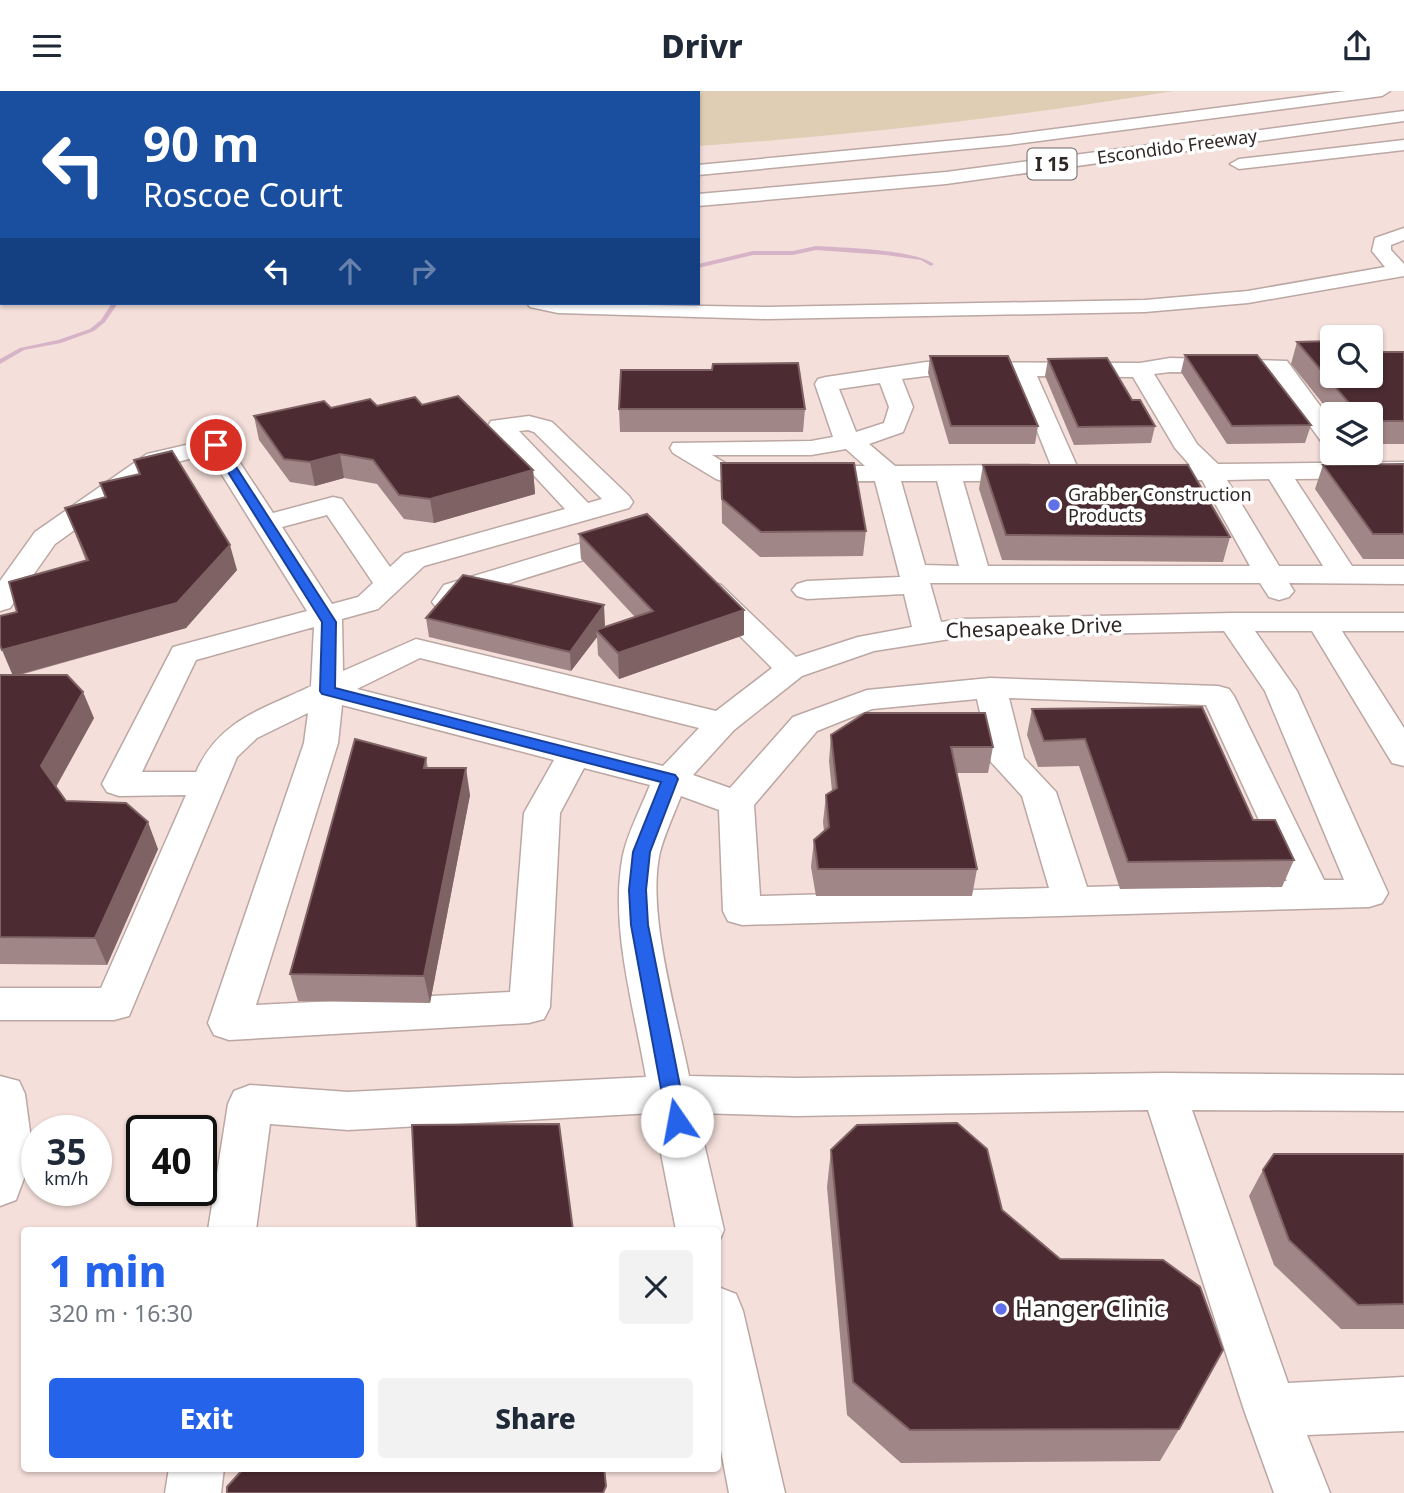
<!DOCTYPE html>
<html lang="en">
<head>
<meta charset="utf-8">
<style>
	body { margin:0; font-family:"Noto Sans",sans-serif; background:#f2f2f3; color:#1f2937; height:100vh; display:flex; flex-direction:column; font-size:26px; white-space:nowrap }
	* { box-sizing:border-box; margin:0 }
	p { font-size:23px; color:#747a83 }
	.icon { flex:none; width:38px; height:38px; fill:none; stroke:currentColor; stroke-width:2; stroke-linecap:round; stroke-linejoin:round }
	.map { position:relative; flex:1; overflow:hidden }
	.panel { position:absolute; left:21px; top:1136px; width:700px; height:245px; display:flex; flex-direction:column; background:#fff; border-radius:7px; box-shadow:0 2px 5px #0004 }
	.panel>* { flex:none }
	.banner { position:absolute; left:0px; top:0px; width:700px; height:214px; box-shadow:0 2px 5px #0004; background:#1a4fa0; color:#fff; overflow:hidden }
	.tools { position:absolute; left:1320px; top:234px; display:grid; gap:14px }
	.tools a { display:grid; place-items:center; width:63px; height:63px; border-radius:7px; background:#fff; box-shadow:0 2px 5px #0004; font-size:35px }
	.speed { position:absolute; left:21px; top:1024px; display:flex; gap:14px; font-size:35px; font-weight:700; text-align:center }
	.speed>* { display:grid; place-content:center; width:91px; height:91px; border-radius:50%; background:#fff; box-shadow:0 2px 5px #0004; line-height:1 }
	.speed small { font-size:18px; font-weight:400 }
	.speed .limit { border:4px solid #111; border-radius:10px; background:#fff; color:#111 }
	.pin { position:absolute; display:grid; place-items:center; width:60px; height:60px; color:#fff; margin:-30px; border:4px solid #fff; border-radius:50%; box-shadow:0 2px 7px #0007 }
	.me { position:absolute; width:77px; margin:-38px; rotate:348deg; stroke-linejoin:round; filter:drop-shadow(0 0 5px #0008) }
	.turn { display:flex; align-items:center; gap:24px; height:147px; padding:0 28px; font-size:32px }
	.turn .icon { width:91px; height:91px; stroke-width:2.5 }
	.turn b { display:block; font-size:49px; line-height:60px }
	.lanes { display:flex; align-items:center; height:66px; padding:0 28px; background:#0003; justify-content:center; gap:35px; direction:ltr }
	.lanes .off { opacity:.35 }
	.round { display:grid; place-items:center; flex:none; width:74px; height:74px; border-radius:7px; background:#f2f2f3 }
	.headline { display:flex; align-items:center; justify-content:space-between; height:119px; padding:0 28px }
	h1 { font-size:42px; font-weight:800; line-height:52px; color:#2563eb }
	.primary-button { display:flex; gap:14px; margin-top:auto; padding:14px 28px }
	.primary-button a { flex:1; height:80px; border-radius:7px; background:#2563eb; color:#fff; font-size:28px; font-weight:800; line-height:80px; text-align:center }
	.primary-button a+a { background:#f2f2f3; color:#1f2937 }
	header { display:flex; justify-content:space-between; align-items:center; height:91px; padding:0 28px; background:#fff; font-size:32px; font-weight:800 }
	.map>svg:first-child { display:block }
	.green { fill:#dfceb4 }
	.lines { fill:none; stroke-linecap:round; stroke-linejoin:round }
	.stream { fill:#d6b3c6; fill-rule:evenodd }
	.minor-casing { stroke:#bba7a3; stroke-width:3 }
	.highway-casing { stroke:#bba7a3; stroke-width:3 }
	.minor { fill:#fff; fill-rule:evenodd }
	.highway { fill:#fff; fill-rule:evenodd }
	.wall { fill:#a08686 }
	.shaded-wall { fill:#7e6264 }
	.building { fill:#4c2c32; stroke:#7e6264; stroke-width:2 }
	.route { fill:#2563eb; stroke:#184099; stroke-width:2 }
	.poi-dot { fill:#6170e8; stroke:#fff; stroke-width:2.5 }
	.labels { text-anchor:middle; stroke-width:7; stroke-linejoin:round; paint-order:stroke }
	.far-street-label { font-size:18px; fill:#2f2726; stroke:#fff }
	.far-poi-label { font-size:18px; fill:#2f2726; stroke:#fff; text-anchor:start }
	.shield { fill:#fff; stroke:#6d6867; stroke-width:2 }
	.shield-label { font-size:19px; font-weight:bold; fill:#2f2726 }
	.street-label { font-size:21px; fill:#2f2726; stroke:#fff }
	.near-poi-label { font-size:24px; fill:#2f2726; stroke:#fff; text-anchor:start }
</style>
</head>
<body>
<header><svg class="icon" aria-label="menu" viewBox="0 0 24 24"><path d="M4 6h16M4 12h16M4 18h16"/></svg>Drivr<svg class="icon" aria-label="share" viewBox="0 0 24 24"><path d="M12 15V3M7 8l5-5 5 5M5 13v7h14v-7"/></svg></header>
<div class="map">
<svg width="1404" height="1402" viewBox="0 0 1404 1402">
	<rect width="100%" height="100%" fill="#f4dfda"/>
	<path class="green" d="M0 0H1174C1016 26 858 44 698 55V2H2V33Z"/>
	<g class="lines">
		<g class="stream">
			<path d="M816 155C845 157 912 158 934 173L931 175 921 169 886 164 816 159 793 164H753L698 177V173L753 160H793Z"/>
			<path d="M112 212H118L105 231 94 240 61 252 24 259 0 273V268L20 257 58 249 90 238 101 229Z"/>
		</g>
		<g class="minor-casing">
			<g id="minor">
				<path d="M1404 137V149L1391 154V159L1404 173V185L1248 212 1145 221 767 228 558 222 530 216 527 212 767 216 1145 209 1248 200 1385 176 1372 160 1375 147Z"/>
				<path d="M1170 267 1287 270 1332 331V355L1323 353 1272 282 1170 281 1154 283 1197 353 1218 373 1404 371V387L1295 388 1352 475H1404V493L1289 492 1294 500 1289 506 1279 509 1269 506 1260 492H930L941 531 963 528 1233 522H1404V540H1342L1404 637V675L1392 672 1312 540H1255L1297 600 1388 802 1382 812 1369 816 742 834 728 830 723 820 719 719 681 705C674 723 665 742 660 761 646 821 677 923 689 985L796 987 1164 982 1404 984V1020L1192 1019 1288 1292 1404 1286V1340L1307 1344 1330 1402H1274L1244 1319 1148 1019 796 1025 697 1022 724 1139 718 1153V1139H676L653 1022 348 1039 270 1033 256 1139H208L228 1013 234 1000 250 994 348 1001 646 986C634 916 609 834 623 764 628 741 641 717 650 694L584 677 560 722 550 916 544 928 529 932 229 949 214 944 208 932 304 652 308 622 257 647 237 666 129 925 114 929H0V897H101L186 704 119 705 107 701 102 693 173 556 307 520 209 363 165 374 55 453 10 517 0 520V490L35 441 147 363 216 347 225 349 273 422 333 406 342 408 390 476 404 463 565 418 488 335 491 330 529 325 552 331 629 405 633 411 629 417 424 475 378 518 342 528 343 580 416 548 716 620 772 577 701 506 696 500 701 494 711 491 721 494 796 566 858 546 912 536 904 503 807 508 797 505 792 499 797 493 807 490 900 486 875 390 725 391 716 388 673 362 670 357 673 352 811 350 833 346 815 293 818 288 826 286 926 271 1140 272ZM926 285H1015L1054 382 1058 387 1067 390 1076 387 1080 382 1037 285 1133 286 1175 357 1190 374 1136 377 1132 382 1136 387 1145 390 1202 389 1250 475H988L963 390H1029L1038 387 1042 382 1038 377 1029 374 895 375 869 353 903 341 913 316 902 288ZM880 292 889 316 884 332 856 341 839 298ZM528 339 534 341 602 408 588 412 519 340ZM846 358 865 375H730L712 364H811ZM1269 388 1323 475H1279L1227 389ZM901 390H937L959 475 925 474ZM327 424 373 492 358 506 332 513 282 436ZM314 536 311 595C262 619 220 628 196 681H142L196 569ZM1224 540 1265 600 1344 789H1324L1234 605 1229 598 1218 595 990 587 867 599 793 626 730 697 693 684 734 639 802 585 874 560 963 546ZM420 567 699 637 663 675 357 598ZM1009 607 1206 614 1287 790 1087 796 1056 701 1024 667ZM977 608 991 671 1022 705 1049 797 760 805 754 714 817 640 872 618ZM342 614 554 669 524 722 510 901 256 914 338 652Z"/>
				<path d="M625 439 635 441 639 447 635 453 465 506 457 517 447 520 437 517 432 511 444 494Z"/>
				<path d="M0 985 19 990 25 1003 33 1063 16 1109 0 1115Z"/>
				<path d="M718 1196 736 1203 743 1220 785 1402H729L718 1344Z"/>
				<path d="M169 1377H224L221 1402H165Z"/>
			</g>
		</g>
		<g class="highway-casing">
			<g id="highway">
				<path d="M1346 0H1390L1382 5 1009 54 698 84V74L1009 44Z"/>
				<path d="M1404 20V30L946 93 698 115V103L946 81Z"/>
				<rect x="0" y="34" width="2" height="10"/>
				<path d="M1404 49V59L1239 78 1230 73 1239 68Z"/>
				<rect x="0" y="66" width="2" height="10"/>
				<rect x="0" y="135" width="2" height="12"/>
				<path d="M0 173H2L0 186Z"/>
			</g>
		</g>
		<use href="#minor" class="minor"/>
		<use href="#highway" class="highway"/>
	</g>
	<g class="wall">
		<path d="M1297 251 1332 285 1404 261V353H1370V324H1332L1291 273Z"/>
		<path d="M1185 264 1311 334 1305 352 1227 353 1181 281Z"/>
		<path d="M930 265 1038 335 1035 353H949L928 282Z"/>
		<path d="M1048 268 1132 309 1155 335 1151 352 1074 354 1045 285Z"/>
		<path d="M422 314 533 379 535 403 434 432 404 428 377 393 344 387 315 395 290 391 259 349 254 325 331 317Z"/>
		<path d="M619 318H805L803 341H620Z"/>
		<path d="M134 369 237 479 186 537 20 584 94 627 56 696 66 710 158 758 107 874 0 873V584H12L17 521 86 470 65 417 105 407 100 392 139 383Z"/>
		<path d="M721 372 866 440 863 465 760 466 722 432Z"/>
		<path d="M1404 373V468H1363L1315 398 1323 374Z"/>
		<path d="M983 374 1230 446 1223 471 1002 469 979 398Z"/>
		<path d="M579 443 744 519V544L619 588 598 564 597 546 571 580 429 546 426 527 605 534 604 536 635 526 581 468Z"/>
		<path d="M1032 618 1253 729 1294 769 1282 796 1120 798 1079 675 1038 676 1027 644Z"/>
		<path d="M831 644 993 656 988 682H957L977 778 972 805H816L811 776 814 749 824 740 823 731 826 704 832 700 829 670Z"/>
		<path d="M426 667 428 677 470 704 430 912 298 910 290 883Z"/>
		<path d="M831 1059 1002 1119 1179 1338 1160 1370 901 1372 847 1324 827 1096Z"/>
		<path d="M1404 1063V1238H1341L1274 1174 1249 1105 1263 1079Z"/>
	</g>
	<g class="shaded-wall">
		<path d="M340 363 344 387 315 395 310 371Z"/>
		<path d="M533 379 535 403 434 432 430 408Z"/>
		<path d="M230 454 237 479 186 537 13 585 2 559Z"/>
		<path d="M604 514 605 534 599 542 596 539 597 546 571 580 570 561Z"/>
		<path d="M744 519V544L619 588 618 562Z"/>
		<path d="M83 601 94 627 53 701 41 675Z"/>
		<path d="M466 677 470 704 430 912 424 885Z"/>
		<path d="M148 731 158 758 107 874 95 847Z"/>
	</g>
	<g class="building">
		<path d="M1332 250V285H1370V261H1404V330H1370V324H1359L1297 251Z"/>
		<path d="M1185 264H1257L1311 334 1232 335Z"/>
		<path d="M930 265H1008L1038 335H951Z"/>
		<path d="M1107 267 1132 309H1140L1155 335 1078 336 1048 268Z"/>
		<path d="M798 272 805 318H619L621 279H712L713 273Z"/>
		<path d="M458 305 533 379 430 408 399 404 373 369 340 363 310 371 284 368 254 325 324 310 331 317 370 308 377 315 415 306 422 314Z"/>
		<path d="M172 360 230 454 177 512 2 559 0 554V525L17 521 9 491 88 469 65 417 106 406 100 392 140 383 134 369Z"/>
		<path d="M721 372H854L866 440 761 441 722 408Z"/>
		<path d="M1404 373V443H1373L1323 374Z"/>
		<path d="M983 374H1188L1230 446 1006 444Z"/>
		<path d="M647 423 744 519 618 562 596 539 653 520 579 443Z"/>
		<path d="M463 484 604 514 570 561 426 527Z"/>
		<path d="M0 584H67L83 601 41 675 66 710 126 712 148 731 95 847 0 846Z"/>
		<path d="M1202 616 1253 729H1275L1294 769 1128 771 1085 648 1044 650 1032 618Z"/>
		<path d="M865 622H985L993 656H951L977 778H818L814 749 829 736 826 704 837 697 831 644Z"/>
		<path d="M355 648 426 667 424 677H466L424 885 290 883Z"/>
		<path d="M957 1032 987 1058 1002 1119 1060 1168 1163 1169 1200 1196 1223 1259 1179 1338 910 1339 853 1291 831 1059 857 1034Z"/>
		<path d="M559 1033 573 1139H417L412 1034Z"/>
		<path d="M1274 1063H1404V1213L1358 1214 1289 1149 1263 1079Z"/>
		<path d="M244 1377H604L606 1395 603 1402H227V1396Z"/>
	</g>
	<path class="route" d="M216 351 222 354 336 531 335 597 675 684 678 688 650 761 646 799 648 834 687 1030 684 1036 677 1039 670 1036 667 1030 631 834 629 799 633 761 661 691 322 603 320 600 322 531 211 354Z"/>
	<g class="poi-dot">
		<circle cx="1054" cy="414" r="7"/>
		<circle cx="1001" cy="1218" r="7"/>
	</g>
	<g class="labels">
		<g class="far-street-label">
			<text transform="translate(1177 56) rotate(-8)" y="6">Escondido Freeway</text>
		</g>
		<g class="far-poi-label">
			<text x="1068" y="410">Grabber Construction<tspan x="1068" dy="21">Products</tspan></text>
		</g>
		<rect class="shield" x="1027.5" y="57.5" width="49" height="31" rx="5"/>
		<g class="shield-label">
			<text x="1052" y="80">I 15</text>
		</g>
		<g class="street-label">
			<text transform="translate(1034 537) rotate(-2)" y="7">Chesapeake Drive</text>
		</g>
		<g class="near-poi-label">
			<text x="1015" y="1226">Hanger Clinic</text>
		</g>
	</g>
</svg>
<div class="tools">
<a><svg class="icon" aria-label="search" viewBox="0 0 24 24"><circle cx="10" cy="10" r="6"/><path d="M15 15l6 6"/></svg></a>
<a><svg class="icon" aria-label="layers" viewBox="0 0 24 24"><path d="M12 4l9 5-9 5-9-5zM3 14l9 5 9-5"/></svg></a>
</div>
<div class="speed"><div>35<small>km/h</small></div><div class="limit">40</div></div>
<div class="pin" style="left:216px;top:354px;background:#d93025"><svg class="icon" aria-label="arrive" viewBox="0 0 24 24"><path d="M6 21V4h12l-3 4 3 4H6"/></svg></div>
<svg class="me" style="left:677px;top:1030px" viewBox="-20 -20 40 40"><circle r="19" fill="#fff"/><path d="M0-13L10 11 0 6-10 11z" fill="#2563eb"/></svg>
<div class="banner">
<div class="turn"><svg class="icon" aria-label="left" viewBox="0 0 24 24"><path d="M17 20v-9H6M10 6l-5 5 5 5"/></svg><div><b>90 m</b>Roscoe Court</div></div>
<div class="lanes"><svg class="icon" aria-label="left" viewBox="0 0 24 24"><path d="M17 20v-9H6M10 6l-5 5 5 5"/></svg><svg class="icon off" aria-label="ahead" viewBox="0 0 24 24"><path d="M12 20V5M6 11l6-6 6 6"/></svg><svg class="icon off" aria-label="right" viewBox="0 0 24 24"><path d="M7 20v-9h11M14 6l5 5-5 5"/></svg></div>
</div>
<section class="panel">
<div class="headline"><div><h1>1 min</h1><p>320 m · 16:30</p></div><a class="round"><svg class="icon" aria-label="close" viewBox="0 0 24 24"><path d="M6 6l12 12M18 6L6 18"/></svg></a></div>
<div class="primary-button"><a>Exit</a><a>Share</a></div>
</section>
</div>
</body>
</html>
